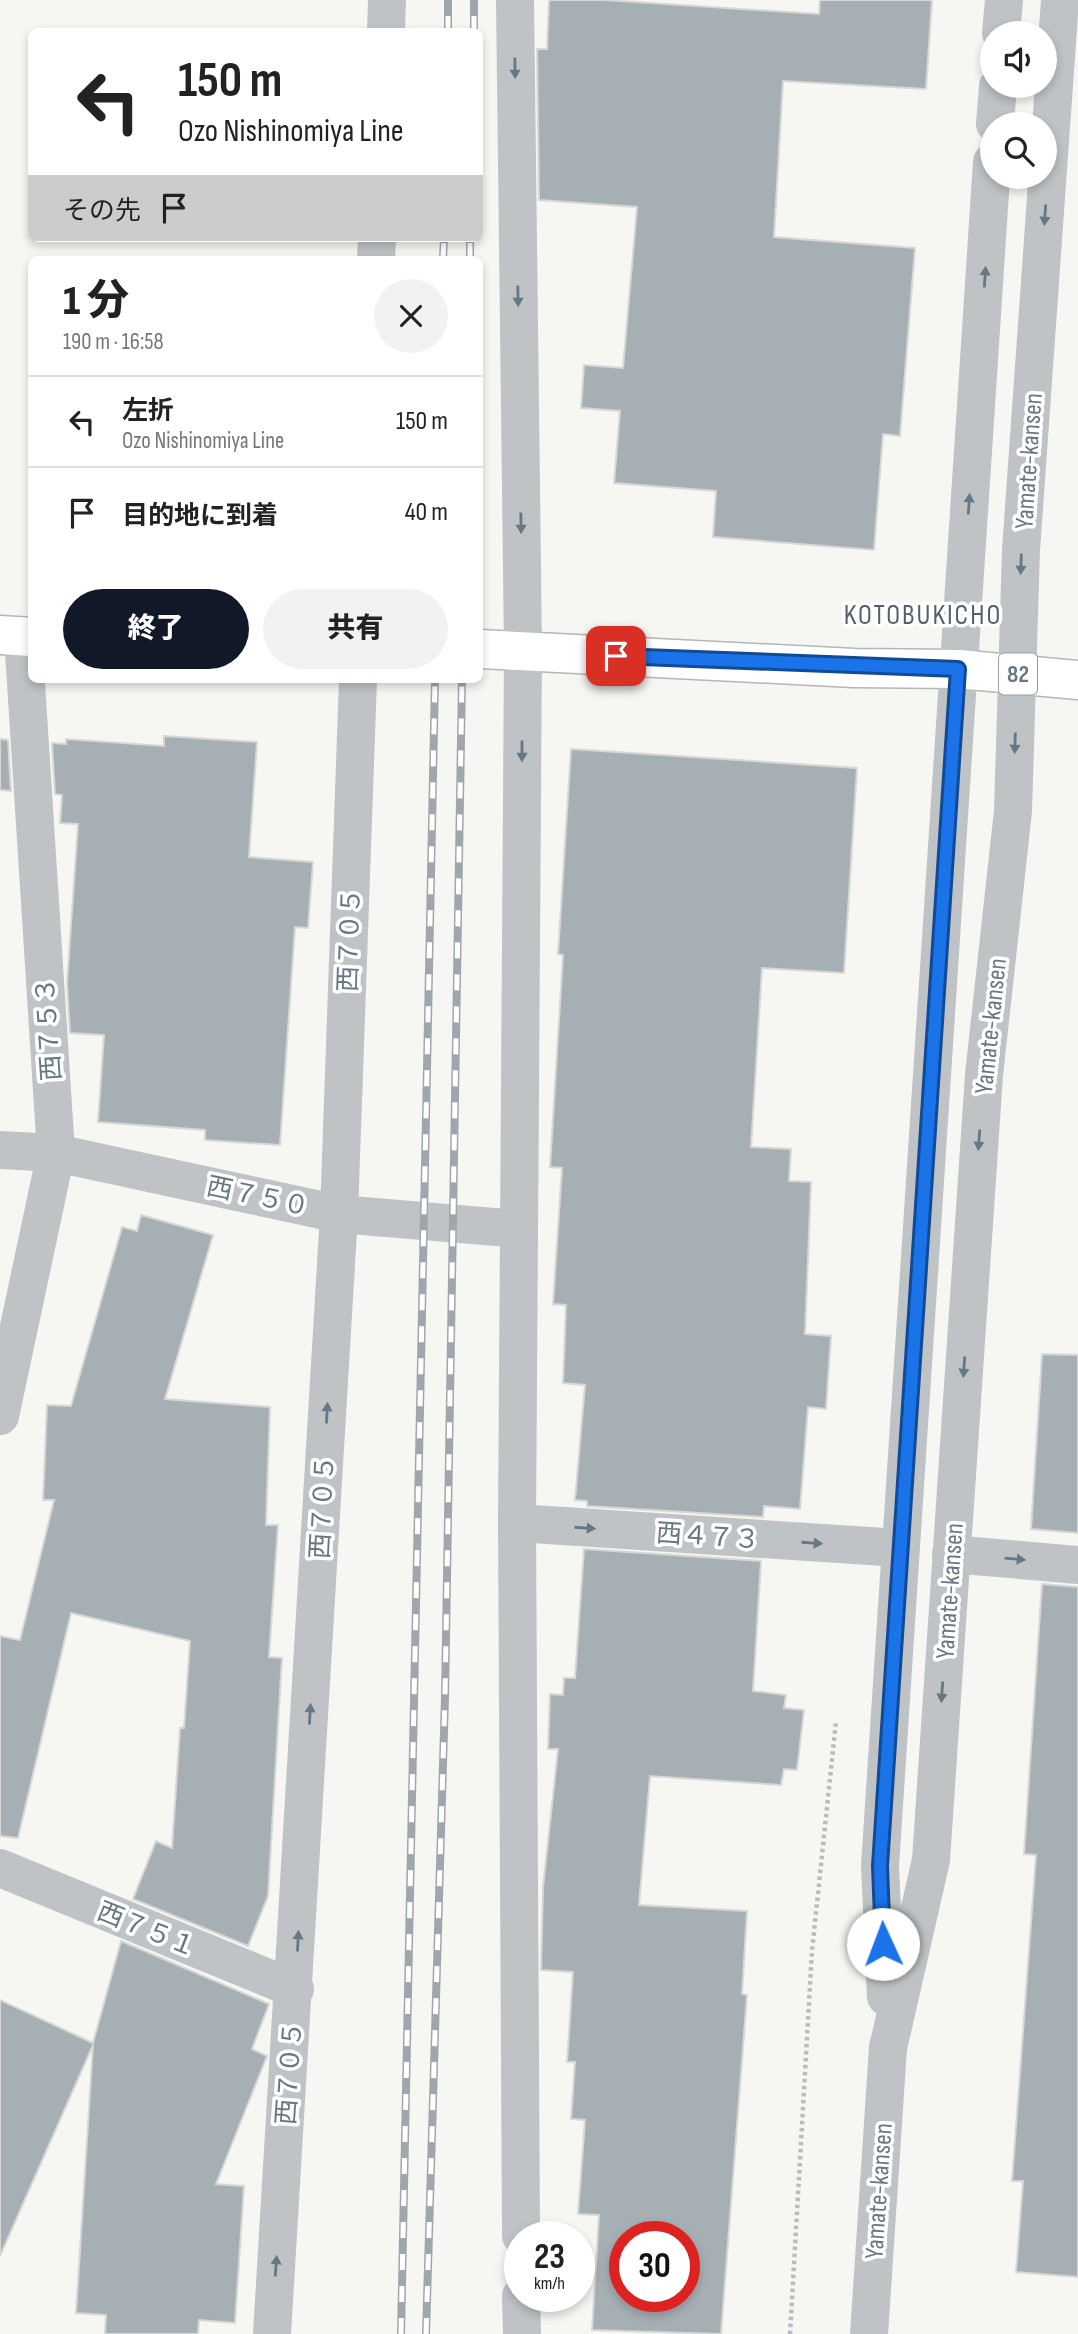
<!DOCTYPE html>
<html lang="ja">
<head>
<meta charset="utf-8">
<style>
	body { margin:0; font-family:"Sofia Sans Condensed","Noto Sans JP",sans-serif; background:#f2f2f2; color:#222; height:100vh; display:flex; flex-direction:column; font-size:26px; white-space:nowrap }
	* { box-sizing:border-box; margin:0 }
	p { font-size:23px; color:#767676 }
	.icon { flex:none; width:38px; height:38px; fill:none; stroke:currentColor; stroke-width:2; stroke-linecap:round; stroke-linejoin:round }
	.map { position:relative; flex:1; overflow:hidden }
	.sheet { position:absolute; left:28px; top:256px; width:455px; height:427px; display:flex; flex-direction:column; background:#fff; border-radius:10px; box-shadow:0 4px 10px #0003 }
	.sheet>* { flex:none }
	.top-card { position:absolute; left:28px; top:28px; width:455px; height:214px; border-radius:10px; box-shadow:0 4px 10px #0003; background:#fff; color:#222; overflow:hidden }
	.buttons { position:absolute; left:980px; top:21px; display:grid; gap:14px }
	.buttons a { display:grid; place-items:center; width:77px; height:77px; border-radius:50%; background:#fff; box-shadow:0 4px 10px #0003; font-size:35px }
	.speed { position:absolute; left:504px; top:2221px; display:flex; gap:14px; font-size:35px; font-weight:700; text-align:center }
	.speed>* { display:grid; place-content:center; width:91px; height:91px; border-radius:50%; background:#fff; box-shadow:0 4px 10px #0003; line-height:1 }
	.speed small { font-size:18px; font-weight:400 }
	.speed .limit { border:10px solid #d22; background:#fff; color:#111 }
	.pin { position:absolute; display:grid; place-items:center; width:60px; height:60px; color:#fff; margin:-30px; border-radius:14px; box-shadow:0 4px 10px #0006 }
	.me { position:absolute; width:77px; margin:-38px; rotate:358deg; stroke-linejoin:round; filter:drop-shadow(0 0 5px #0008) }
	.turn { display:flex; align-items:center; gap:24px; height:147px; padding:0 35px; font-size:32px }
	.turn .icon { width:91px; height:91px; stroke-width:2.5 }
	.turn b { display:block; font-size:49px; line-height:60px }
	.then { display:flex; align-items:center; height:66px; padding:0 35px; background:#0003; gap:14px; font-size:26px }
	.round { display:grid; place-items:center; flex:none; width:74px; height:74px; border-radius:37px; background:#f2f2f2 }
	.head { display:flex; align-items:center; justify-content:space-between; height:119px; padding:0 35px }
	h1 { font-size:42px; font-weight:800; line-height:52px }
	.action { display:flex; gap:14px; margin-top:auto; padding:14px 35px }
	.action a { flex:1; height:80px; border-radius:42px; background:#111827; color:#fff; font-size:28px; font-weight:800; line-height:80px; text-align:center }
	.action a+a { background:#f2f2f2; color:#222 }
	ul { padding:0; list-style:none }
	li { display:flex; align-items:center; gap:21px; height:91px; padding:0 35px; border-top:2px solid #e0e0e0 }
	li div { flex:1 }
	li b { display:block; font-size:26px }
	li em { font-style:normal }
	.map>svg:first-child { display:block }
	.building { fill:#a6afb4; stroke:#d7d7d5; stroke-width:2; fill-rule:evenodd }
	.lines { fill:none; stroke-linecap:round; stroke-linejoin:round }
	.primary-casing { stroke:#b2b7ba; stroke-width:41 }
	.path { stroke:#b9bcbe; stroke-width:4.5; stroke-dasharray:3.5 3.5; stroke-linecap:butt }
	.minor { stroke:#bfc3c6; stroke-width:38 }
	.tertiary { stroke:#bfc3c6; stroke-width:38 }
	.primary { stroke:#fff; stroke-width:38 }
	.rail-casing { stroke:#a0a7ac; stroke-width:8 }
	.rail { stroke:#fff; stroke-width:5; stroke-dasharray:16; stroke-linecap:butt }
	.oneway { fill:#667883 }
	.route-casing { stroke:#114b97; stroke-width:18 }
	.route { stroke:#1a73e8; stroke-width:12 }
	.labels { text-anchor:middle; stroke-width:7; stroke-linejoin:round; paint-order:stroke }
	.shield { fill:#fff; stroke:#94a0a8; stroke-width:2 }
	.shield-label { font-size:24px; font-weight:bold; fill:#667883 }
	.street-label { font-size:26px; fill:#667883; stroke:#fff }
	.neighbourhood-label { font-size:28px; letter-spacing:2px; fill:#536068; stroke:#fff }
</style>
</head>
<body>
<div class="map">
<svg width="1078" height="2334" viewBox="0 0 1078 2334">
	<rect width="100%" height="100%" fill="#f6f6f3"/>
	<g class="building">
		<path d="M549 0H605L819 14 820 0H932L926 89 783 81 774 237 915 248 900 436 883 434 874 550 713 537 716 491 614 483 620 411 581 408 584 365 623 368 637 207 539 200 537 49H547Z"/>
		<path d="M164 736 257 742 249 857 313 862 308 928 295 927 280 1145 205 1140V1130L98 1122 104 1035 70 1033 67 983 78 824 60 823 62 795 55 794 52 743 66 744V739L164 746Z"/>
		<path d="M0 739 8 740 11 791 0 790Z"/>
		<path d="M571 749 857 768 844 973 762 968 751 1147 791 1149 789 1181 811 1182 805 1334 831 1336 826 1409 808 1407 800 1509 764 1506 763 1517 587 1506V1501L575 1500 585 1385 563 1383 566 1305 553 1304 562 1168 550 1167 563 955 558 954Z"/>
		<path d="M141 1215 213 1235 165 1399 270 1407 266 1525H278L269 1657 282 1658 268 1896 248 1946 133 1899 156 1841 172 1848 180 1728H184L190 1641 71 1613 18 1838 0 1836V1636L20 1640 54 1500H43L47 1405 71 1406 122 1227 137 1231Z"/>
		<path d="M1042 1354 1078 1355V1533L1031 1529Z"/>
		<path d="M584 1549 761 1561 753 1691 786 1695 784 1708 804 1710 797 1770 784 1769 781 1785 650 1776 639 1905 747 1911 742 1994 747 1995 721 2334 592 2330 599 2215 578 2214 585 2120 571 2119 575 2062H567L573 1972 541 1970 543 1888 558 1749H548L550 1694 563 1695 564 1678H575ZM625 2236H684V2296H625Z"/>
		<path d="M1042 1584 1078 1587V2277L1016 2272 1023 2181H1012L1036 1855 1024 1854Z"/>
		<path d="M121 1941 269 2004 252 2049 267 2056 216 2184 244 2186 235 2323 199 2320 198 2334H105L106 2315 76 2313 93 2045 0 2256V2000L93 2043Z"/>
	</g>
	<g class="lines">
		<g class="primary-casing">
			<g id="primary">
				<path d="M0 635 32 637"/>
				<path d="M480 649 854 668 958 669 1078 680"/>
			</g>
		</g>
		<path class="path" d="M790 2334 812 1951 836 1721"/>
		<g class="minor">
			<path d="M515 0 523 651 517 1523 521 2236"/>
			<path d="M386 32 387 0"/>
			<path d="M1001 33 1004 0"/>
			<path d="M995 124 998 86"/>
			<path d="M376 259 377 238"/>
			<path d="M0 1150 56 1153 339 1214 519 1229"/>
			<path d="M0 1416 56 1153 23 636"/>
			<path d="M517 1523 900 1548"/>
			<path d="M951 1554 1078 1565"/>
			<path d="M0 1868 295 1989"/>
			<path d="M886 1997 880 1866 992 162"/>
			<path d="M888 2048 931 1860 984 1075 1013 811 1021 550 1060 0"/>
			<path d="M521 2296 522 2334"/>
			<path d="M272 2334 339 1214 358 679"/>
		</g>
		<path class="tertiary" d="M869 2334 888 2048"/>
		<use href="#primary" class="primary"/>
		<g class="rail-casing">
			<g id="rail">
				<path d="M448 32V0"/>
				<path d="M474 32V0"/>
				<path d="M443 259 444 238"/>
				<path d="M470 259V238"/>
				<path d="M401 2334 435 679"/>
				<path d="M426 2334 445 1697 462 679"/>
			</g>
		</g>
		<use href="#rail" class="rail"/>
	</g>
	<defs><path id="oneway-solid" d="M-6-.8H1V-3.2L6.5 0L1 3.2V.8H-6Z" transform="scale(1.75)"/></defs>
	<g class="oneway">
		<use href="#oneway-solid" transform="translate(515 68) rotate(89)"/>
		<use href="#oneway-solid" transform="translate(1045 215) rotate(94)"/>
		<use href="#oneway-solid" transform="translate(985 277) rotate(-86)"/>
		<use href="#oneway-solid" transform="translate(518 296) rotate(89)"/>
		<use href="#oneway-solid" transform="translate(969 504) rotate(-86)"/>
		<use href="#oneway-solid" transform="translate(521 523) rotate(89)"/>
		<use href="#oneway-solid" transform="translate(1021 564) rotate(92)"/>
		<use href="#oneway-solid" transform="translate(1015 743) rotate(92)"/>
		<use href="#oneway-solid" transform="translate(522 751) rotate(90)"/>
		<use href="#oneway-solid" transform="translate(979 1140) rotate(94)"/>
		<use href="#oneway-solid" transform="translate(964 1367) rotate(94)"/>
		<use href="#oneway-solid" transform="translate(327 1413) rotate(-87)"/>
		<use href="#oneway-solid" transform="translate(585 1528) rotate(4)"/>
		<use href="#oneway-solid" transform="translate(812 1543) rotate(4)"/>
		<use href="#oneway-solid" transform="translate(1015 1559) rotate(5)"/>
		<use href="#oneway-solid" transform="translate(942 1692) rotate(94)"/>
		<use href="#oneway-solid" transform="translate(310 1714) rotate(-87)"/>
		<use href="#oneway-solid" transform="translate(298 1941) rotate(-87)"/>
		<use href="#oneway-solid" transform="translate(276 2266) rotate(-86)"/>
	</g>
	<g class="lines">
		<g class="route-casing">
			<path id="route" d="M616 656 958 669 880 1866 883 1944"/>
		</g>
		<use href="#route" class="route"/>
	</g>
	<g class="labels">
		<rect class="shield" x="999" y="653.5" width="38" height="41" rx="5"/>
		<g class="shield-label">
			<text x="1018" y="682">82</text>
		</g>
		<g class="street-label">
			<text transform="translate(1028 461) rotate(-86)" y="9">Yamate-kansen</text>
			<text transform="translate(349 940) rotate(-88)" y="9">西７０５</text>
			<text transform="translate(990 1026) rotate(-84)" y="9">Yamate-kansen</text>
			<text transform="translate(48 1029) rotate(-94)" y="9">西７５３</text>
			<text transform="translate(258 1196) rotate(12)" y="9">西７５０</text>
			<text transform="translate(322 1507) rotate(-87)" y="9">西７０５</text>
			<text transform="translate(708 1536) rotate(4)" y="9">西４７３</text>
			<text transform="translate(949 1591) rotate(-86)" y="9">Yamate-kansen</text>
			<text transform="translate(147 1929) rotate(22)" y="9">西７５１</text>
			<text transform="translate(289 2073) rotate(-86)" y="9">西７０５</text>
			<text transform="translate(878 2191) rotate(-86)" y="9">Yamate-kansen</text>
		</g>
		<g class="neighbourhood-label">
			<text x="923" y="624">KOTOBUKICHO</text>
		</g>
	</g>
</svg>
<div class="buttons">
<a><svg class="icon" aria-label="sound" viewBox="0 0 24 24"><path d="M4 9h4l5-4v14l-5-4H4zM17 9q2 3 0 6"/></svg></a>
<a><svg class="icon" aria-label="search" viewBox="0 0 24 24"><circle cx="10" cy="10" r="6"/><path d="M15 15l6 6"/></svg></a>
</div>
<div class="speed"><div>23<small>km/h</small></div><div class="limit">30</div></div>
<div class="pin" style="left:616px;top:656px;background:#d93025"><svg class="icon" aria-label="arrive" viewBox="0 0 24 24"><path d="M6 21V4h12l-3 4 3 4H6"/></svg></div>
<svg class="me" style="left:883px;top:1944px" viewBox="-20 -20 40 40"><circle r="19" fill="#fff"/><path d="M0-13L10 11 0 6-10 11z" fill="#1a73e8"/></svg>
<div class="top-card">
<div class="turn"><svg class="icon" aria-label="left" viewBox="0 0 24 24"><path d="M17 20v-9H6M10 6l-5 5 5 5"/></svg><div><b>150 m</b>Ozo Nishinomiya Line</div></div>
<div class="then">その先<svg class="icon" aria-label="arrive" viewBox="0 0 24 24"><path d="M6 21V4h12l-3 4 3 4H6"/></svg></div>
</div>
<section class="sheet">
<div class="head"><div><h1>1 分</h1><p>190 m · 16:58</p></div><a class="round"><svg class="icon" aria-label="close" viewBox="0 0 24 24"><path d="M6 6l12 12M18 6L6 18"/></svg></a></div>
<ul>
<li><svg class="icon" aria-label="left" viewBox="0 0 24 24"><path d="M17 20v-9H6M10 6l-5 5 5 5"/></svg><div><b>左折</b><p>Ozo Nishinomiya Line</p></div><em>150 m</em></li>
<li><svg class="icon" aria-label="arrive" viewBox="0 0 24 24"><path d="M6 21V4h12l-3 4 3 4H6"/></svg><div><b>目的地に到着</b></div><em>40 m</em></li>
</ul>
<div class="action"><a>終了</a><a>共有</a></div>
</section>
</div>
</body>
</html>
